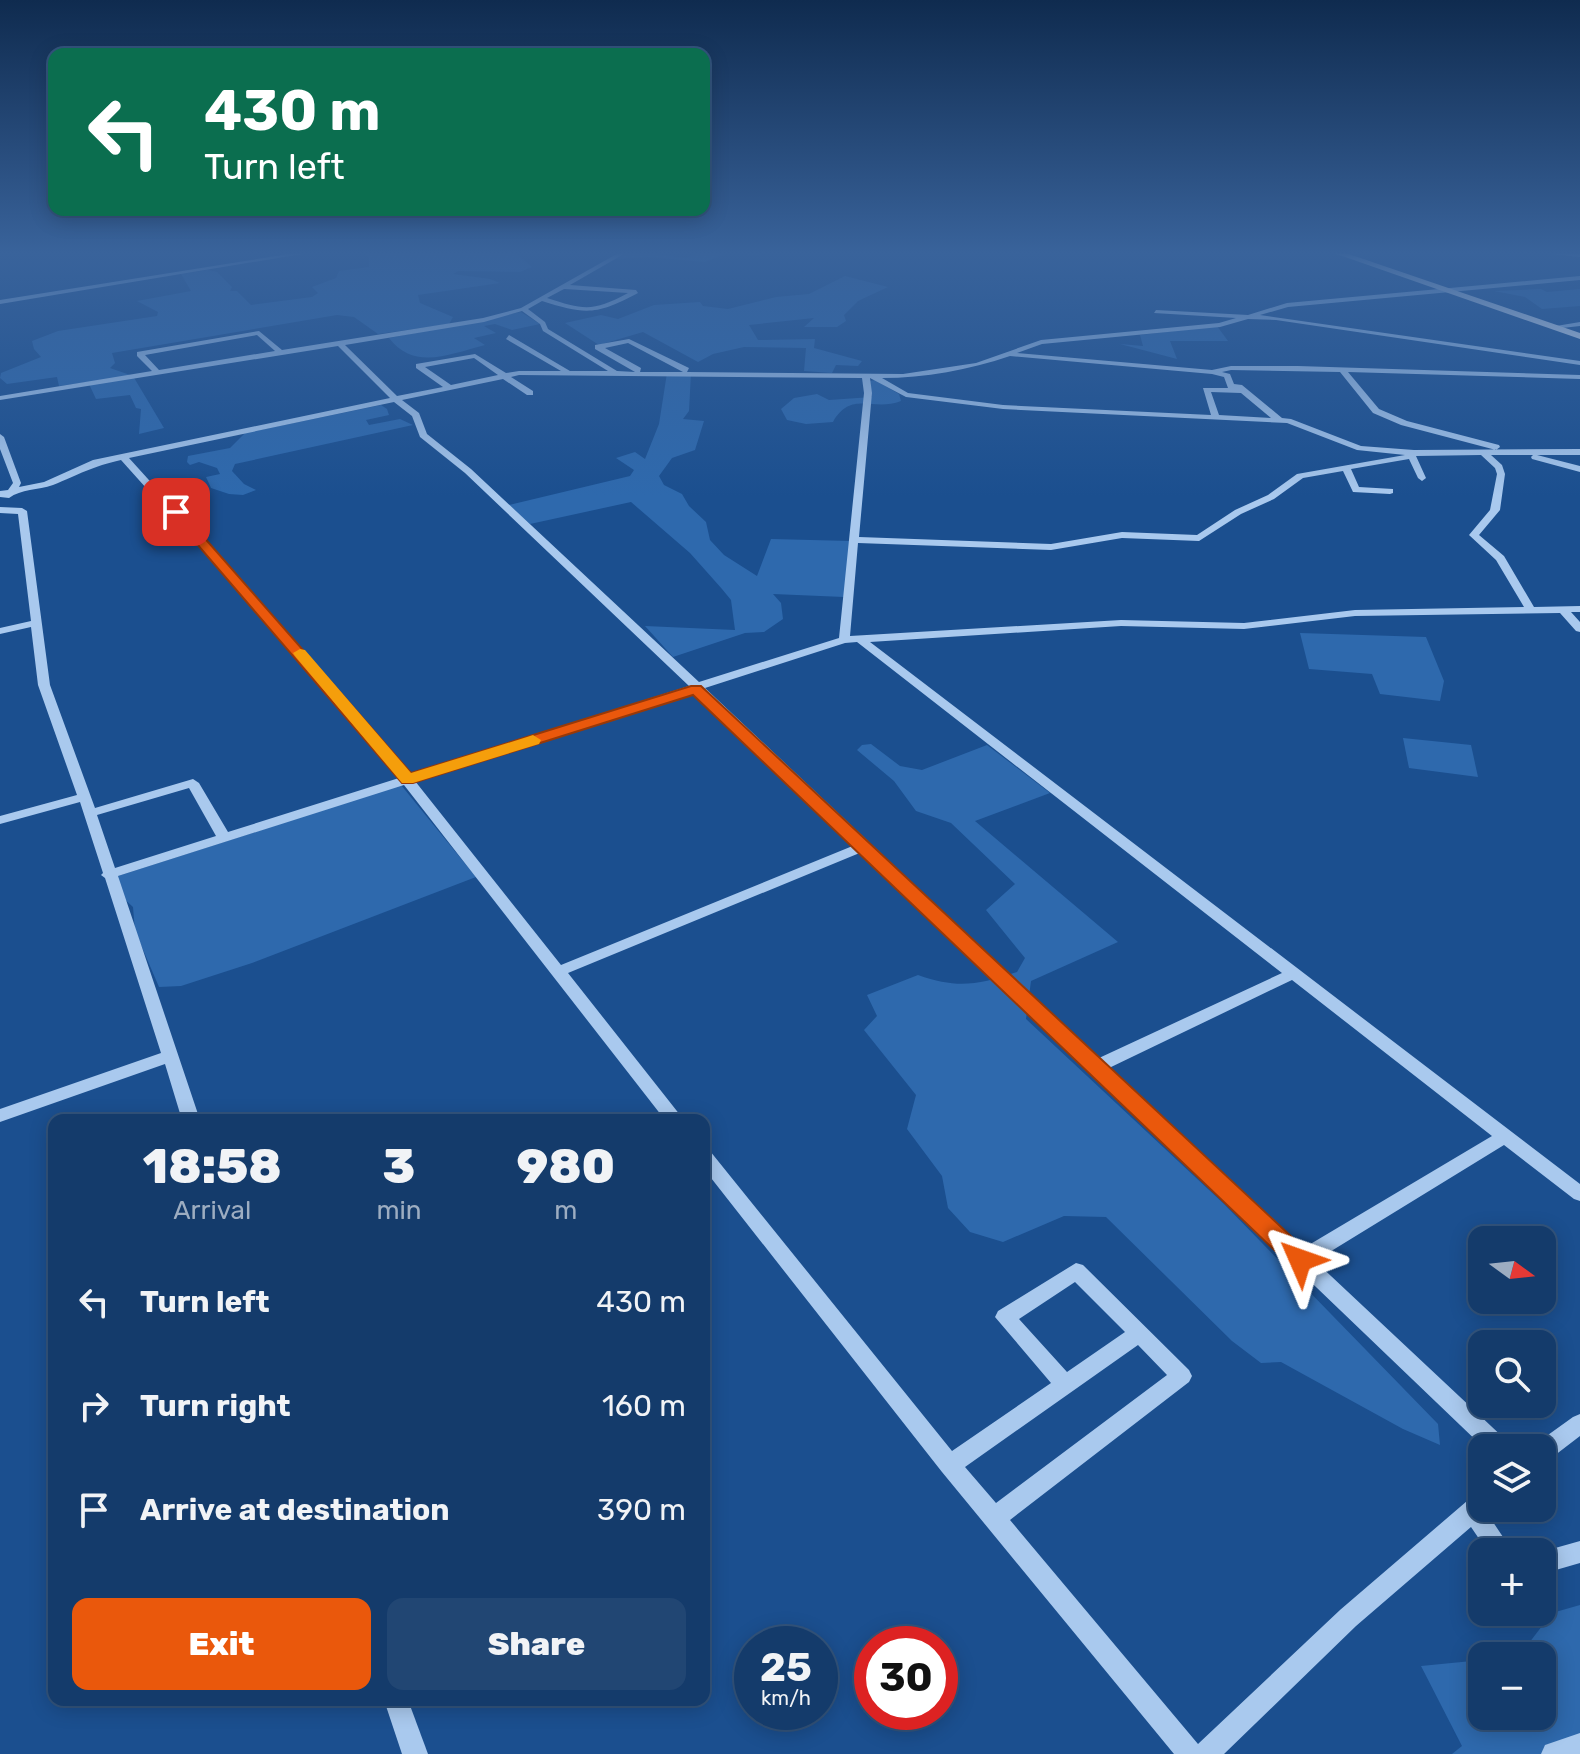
<!DOCTYPE html>
<html lang="en">
<head>
<meta charset="utf-8">
<style>
	body { margin:0; font-family:Rubik,sans-serif; background:#214673; color:#f1f3f6; height:100vh; display:flex; flex-direction:column; font-size:30px; white-space:nowrap }
	* { box-sizing:border-box; margin:0 }
	p { font-size:26px; color:#9dadc1 }
	.icon { flex:none; width:44px; height:44px; fill:none; stroke:currentColor; stroke-width:2; stroke-linecap:round; stroke-linejoin:round }
	.map { position:relative; flex:1; overflow:hidden }
	.panel { position:absolute; left:48px; top:1114px; width:662px; height:592px; display:flex; flex-direction:column; background:#143b6b; border-radius:16px; box-shadow:0 4px 20px #0003,0 0 0 2px #33557e }
	.panel>* { flex:none }
	.top-card { position:absolute; left:48px; top:48px; width:662px; height:168px; border-radius:16px; box-shadow:0 4px 20px #0003,0 0 0 2px #33557e; background:#0b6e4f; color:#fff; overflow:hidden }
	.needle { width:52px; rotate:105deg }
	.controls { position:absolute; left:1468px; top:1226px; display:grid; gap:16px }
	.controls a { display:grid; place-items:center; width:88px; height:88px; border-radius:16px; background:#143b6b; box-shadow:0 4px 20px #0003,0 0 0 2px #33557e; font-size:40px }
	.speed { position:absolute; left:734px; top:1626px; display:flex; gap:16px; font-size:40px; font-weight:700; text-align:center }
	.speed>* { display:grid; place-content:center; width:104px; height:104px; border-radius:50%; background:#143b6b; box-shadow:0 4px 20px #0003,0 0 0 2px #33557e; line-height:1 }
	.speed small { font-size:20px; font-weight:400 }
	.speed .limit { border:12px solid #d22; background:#fff; color:#111 }
	.pin { position:absolute; display:grid; place-items:center; width:68px; height:68px; color:#fff; margin:-34px; border-radius:16px; box-shadow:0 4px 12px #0006 }
	.me { position:absolute; width:88px; margin:-44px; rotate:313deg; stroke-linejoin:round; filter:drop-shadow(0 0 6px #0008) }
	.turn { display:flex; align-items:center; gap:28px; height:168px; padding:0 24px; font-size:36px }
	.turn .icon { width:104px; height:104px; stroke-width:2.5 }
	.turn b { display:block; font-size:56px; line-height:68px }
	.eta { display:flex; justify-content:space-evenly; align-items:center; height:136px; text-align:center }
	.eta b { font-size:48px; font-weight:800; line-height:56px }
	.action { display:flex; gap:16px; margin-top:auto; padding:16px 24px }
	.action a { flex:1; height:92px; border-radius:16px; background:#ea580c; color:#fff; font-size:32px; font-weight:800; line-height:92px; text-align:center }
	.action a+a { background:#214673; color:#f1f3f6 }
	ul { padding:0; list-style:none }
	li { display:flex; align-items:center; gap:24px; height:104px; padding:0 24px }
	li div { flex:1 }
	li b { display:block; font-size:30px }
	li em { font-style:normal }
	.map>svg:first-child { display:block }
	.green { fill:#2e69ad }
	.lines { fill:none; stroke-linecap:round; stroke-linejoin:round }
	.minor { fill:#a9c9ee; fill-rule:evenodd }
	.major { fill:#f0f6ff; fill-rule:evenodd }
	.route { fill:#ea580c; stroke:#983908; stroke-width:2 }
	.slow { fill:#f59e0b }
</style>
</head>
<body>
<div class="map">
<svg width="1580" height="1754" viewBox="0 0 1580 1754">
	<rect width="100%" height="100%" fill="#1b4f8f"/>
	<g class="green">
		<path d="M361 251H513L532 267 520 272 458 271 453 274 490 279 500 283 418 295 420 303 453 317 449 324 378 334 354 317 337 315 112 353 115 363 110 368 133 376 164 428 139 434 141 409 136 408 130 395 96 399 88 382 59 386 57 377 7 384 0 378 1 373 41 357 34 349 32 341 58 331 157 316 158 312 137 301 191 291 181 274 208 270 217 272 232 287 230 291H237L251 305 312 297 318 293 312 287 336 278 339 271 369 267V258Z"/>
		<path d="M631 251 686 258 700 252 768 251 758 255 727 253 705 262 649 257 616 259Z"/>
		<path d="M845 276 888 287 858 301 844 315 846 321 837 327H804L814 318 749 325 758 340 815 339 814 348 862 361 858 366 836 365 832 373 804 371 806 348 744 347 713 354 698 362 643 332 599 345 565 323 601 315 618 319 654 305 700 302 703 306 728 309 776 297 809 294Z"/>
		<path d="M1541 289 1547 292 1580 289V306L1542 309 1525 297 1494 291Z"/>
		<path d="M521 312 540 324 512 330 495 324 484 326 496 333 474 338 485 345C450 354 414 371 389 338Z"/>
		<path d="M1217 326 1228 341H1170L1177 359 1120 344 1143 346 1140 335Z"/>
		<path d="M667 373H691L689 411 683 419 704 421 695 450 672 458 659 476 664 485 682 494 689 506 706 522 710 540 724 555 757 576 771 539 851 541 844 597 773 594 781 603 783 619 764 632 745 633 673 657 645 626 735 630 731 600 722 589 690 553 631 502 530 524 509 505 630 476 634 470 616 458 635 452 645 459 659 424Z"/>
		<path d="M875 380 899 394 901 401C873 412 851 390 833 422L806 424 787 420 781 409 794 398 817 394 829 400 872 397 870 381Z"/>
		<path d="M381 405 387 409 389 415 366 420 369 425 400 419 413 425 235 464 232 471 244 484 256 490 243 495 229 494 211 488 206 477 220 474 217 468 199 462 190 465 187 462 188 456 230 448 245 433Z"/>
		<path d="M1300 633 1426 637 1444 681 1440 701 1380 694 1372 674 1309 669Z"/>
		<path d="M1403 738 1471 745 1478 777 1409 768Z"/>
		<path d="M871 744 900 766 922 770 987 745 1050 793 975 821 1118 942 1031 981 1026 1019 1224 1204 1438 1424 1440 1445 1403 1429 1281 1362 1261 1363 1232 1341 1106 1217 1064 1216 1003 1242 970 1232 948 1208 942 1176 907 1129 916 1095 864 1030 877 1016 867 995 918 975C958 989 977 985 1017 972L1025 958 986 910 1015 884 951 823 916 811 894 781 857 750 862 745Z"/>
		<path d="M401 785 476 877 252 963 181 986 159 987 135 931 133 907 120 895 118 876Z"/>
		<path d="M1580 1605V1754H1452L1462 1746 1421 1666 1482 1660V1716H1542V1656H1504L1529 1643 1552 1613Z"/>
	</g>
	<g class="lines">
		<g class="minor">
			<path d="M307 251H320L0 304V300Z"/>
			<path d="M622 251H629L570 285 636 290 638 293C596 315 587 315 542 301L528 309 545 322 548 329 617 371 635 372 595 349V345L629 339 689 368 687 372 903 374 976 363 1041 340 1219 323 1236 318 1154 313 1156 310 1248 315 1287 303 1580 276V280L1288 307 1260 315 1580 361V365L1276 320 1248 319 1220 327 1042 344 1017 353 1212 370 1231 366H1298L1580 375V379L1348 372 1379 409 1407 421 1499 445 1500 447 1496 450 1401 425 1373 413 1340 372 1231 370 1222 372 1230 374 1234 384 1242 385 1282 418 1291 419 1361 446 1414 450 1580 449V455H1537L1580 466V472L1532 459 1531 457 1533 455H1491L1502 465 1505 474 1500 510 1479 535 1504 556 1534 607 1580 606V612H1571L1580 622V632L1576 631 1560 613 1355 616 1244 629 1121 626 870 642 1580 1184V1201L1574 1199 1504 1145 1315 1261 1507 1441 1510 1448H1484L862 852 568 973 684 1120H665L404 785 118 876 200 1120H182L165 1064 0 1122V1109L161 1053 105 878 101 875 103 873 80 802 0 824V816L77 795 38 685 31 627 0 634V628L31 621 18 514 0 513V507L22 508 27 511 50 685 95 808 193 779 199 783 228 832 399 778 312 673 121 460C93 466 78 475 53 485 38 490 21 489 9 498L0 497V491L8 490 13 483 0 449V434L4 437 21 483 19 487 44 482 93 460 390 398 338 346 0 400V396L152 371 137 356V352L259 331 282 350 483 318 521 308ZM564 289H565L628 293C593 312 584 310 547 298ZM522 311 540 324 543 331 608 371H570L509 335 506 339 561 371H519L506 373 475 354 416 364V368L443 387 397 396 345 345 484 322ZM257 335 275 351 159 370 145 355ZM628 343 683 372H685H640L641 368 605 348ZM1010 356 1212 374 1224 377 1228 388H1232H1203L1211 415 1003 405 908 393 882 378C925 378 969 370 1010 356ZM474 358 498 375 451 385 425 367ZM519 375 862 378 864 393 839 638 699 682 471 469 427 434 419 413 402 400 503 379 527 395H533V391L511 377ZM870 378 906 397 1003 409 1287 423 1357 450 1405 455 1297 474 1268 495 1235 510 1197 535 1122 532 1051 544 859 537 872 393ZM1211 392 1241 393 1271 418 1219 415ZM394 402 412 416 420 437 465 473 689 686 409 775 320 669 129 458ZM1481 455 1495 468 1497 474 1490 510 1469 535 1496 560 1524 607 1355 610 1244 623 1121 620 850 636 858 543 1051 550 1122 538 1199 541 1241 514 1274 499 1303 478 1343 471 1353 492 1390 494 1393 493V489L1359 487 1351 469 1409 459 1418 478 1422 481 1426 478 1416 456ZM857 642 1282 973 1099 1058 705 688 845 643ZM695 691 855 845 561 965 415 781ZM189 788 216 836 115 868 97 815ZM1292 980 1492 1136 1302 1249 1109 1068Z"/>
			<path d="M1541 251 1580 253V257L1544 253Z"/>
			<path d="M1580 322V326L1553 329 1550 327Z"/>
			<path d="M704 1149 710 1151 952 1451 1051 1383 995 1317 998 1311 1076 1263 1083 1265 1189 1370 1192 1376 1189 1382 1010 1520 1198 1744 1340 1610 1474 1495 1482 1492V1508H1491L1487 1513 1513 1552H1488L1471 1527 1356 1626 1224 1754H1174L942 1472 704 1169ZM1075 1282 1125 1332 1067 1372 1019 1319ZM1138 1345 1167 1375 996 1503 965 1467Z"/>
			<path d="M1580 1414V1436L1550 1459 1542 1462V1448H1533L1534 1445 1573 1417Z"/>
			<path d="M1580 1541V1563L1542 1574 1541 1552Z"/>
			<path d="M384 1700H408L428 1754H402Z"/>
			<path d="M1580 1733V1754H1541L1545 1745Z"/>
		</g>
		<path class="major" d="M1328 251H1340L1580 333V339Z"/>
	</g>
	<linearGradient id="sky" x2="0" y2="1"><stop stop-color="#0f2b4f"/><stop offset="0.51" stop-color="#39639b"/><stop offset="1" stop-color="#39639b" stop-opacity="0"/></linearGradient>
	<rect width="1580" height="496" fill="url(#sky)"/>
	<path class="route" d="M172 510H180L411 773 691 686H701L1309 1253 1312 1260 1309 1267 1300 1270 1292 1267 693 695 413 783H402L172 515Z"/>
	<path class="slow" d="M300 649 305 650 411 773 527 737 533 735 541 740 539 744 413 783H402L295 656 293 653Z"/>
</svg>
<div class="controls">
<a><svg class="needle" viewBox="-14 -14 28 28"><path d="M0-13l5 13h-10z" fill="#e53935"/><path d="M0 13l5-13h-10z" fill="#9dadc1"/></svg></a>
<a><svg class="icon" aria-label="search" viewBox="0 0 24 24"><circle cx="10" cy="10" r="6"/><path d="M15 15l6 6"/></svg></a>
<a><svg class="icon" aria-label="layers" viewBox="0 0 24 24"><path d="M12 4l9 5-9 5-9-5zM3 14l9 5 9-5"/></svg></a>
<a>+</a>
<a>−</a>
</div>
<div class="speed"><div>25<small>km/h</small></div><div class="limit">30</div></div>
<div class="pin" style="left:176px;top:512px;background:#d93025"><svg class="icon" aria-label="arrive" viewBox="0 0 24 24"><path d="M6 21V4h12l-3 4 3 4H6"/></svg></div>
<svg class="me" style="left:1300px;top:1260px" viewBox="-20 -20 40 40"><path d="M0-17L14 15 0 8-14 15z" fill="#ea580c" stroke="#fff" stroke-width="4"/></svg>
<div class="top-card">
<div class="turn"><svg class="icon" aria-label="left" viewBox="0 0 24 24"><path d="M17 20v-9H6M10 6l-5 5 5 5"/></svg><div><b>430 m</b>Turn left</div></div>
</div>
<section class="panel">
<div class="eta">
<div><b>18:58</b><p>Arrival</p></div>
<div><b>3</b><p>min</p></div>
<div><b>980</b><p>m</p></div>
</div>
<ul>
<li><svg class="icon" aria-label="left" viewBox="0 0 24 24"><path d="M17 20v-9H6M10 6l-5 5 5 5"/></svg><div><b>Turn left</b></div><em>430 m</em></li>
<li><svg class="icon" aria-label="right" viewBox="0 0 24 24"><path d="M7 20v-9h11M14 6l5 5-5 5"/></svg><div><b>Turn right</b></div><em>160 m</em></li>
<li><svg class="icon" aria-label="arrive" viewBox="0 0 24 24"><path d="M6 21V4h12l-3 4 3 4H6"/></svg><div><b>Arrive at destination</b></div><em>390 m</em></li>
</ul>
<div class="action"><a>Exit</a><a>Share</a></div>
</section>
</div>
</body>
</html>
